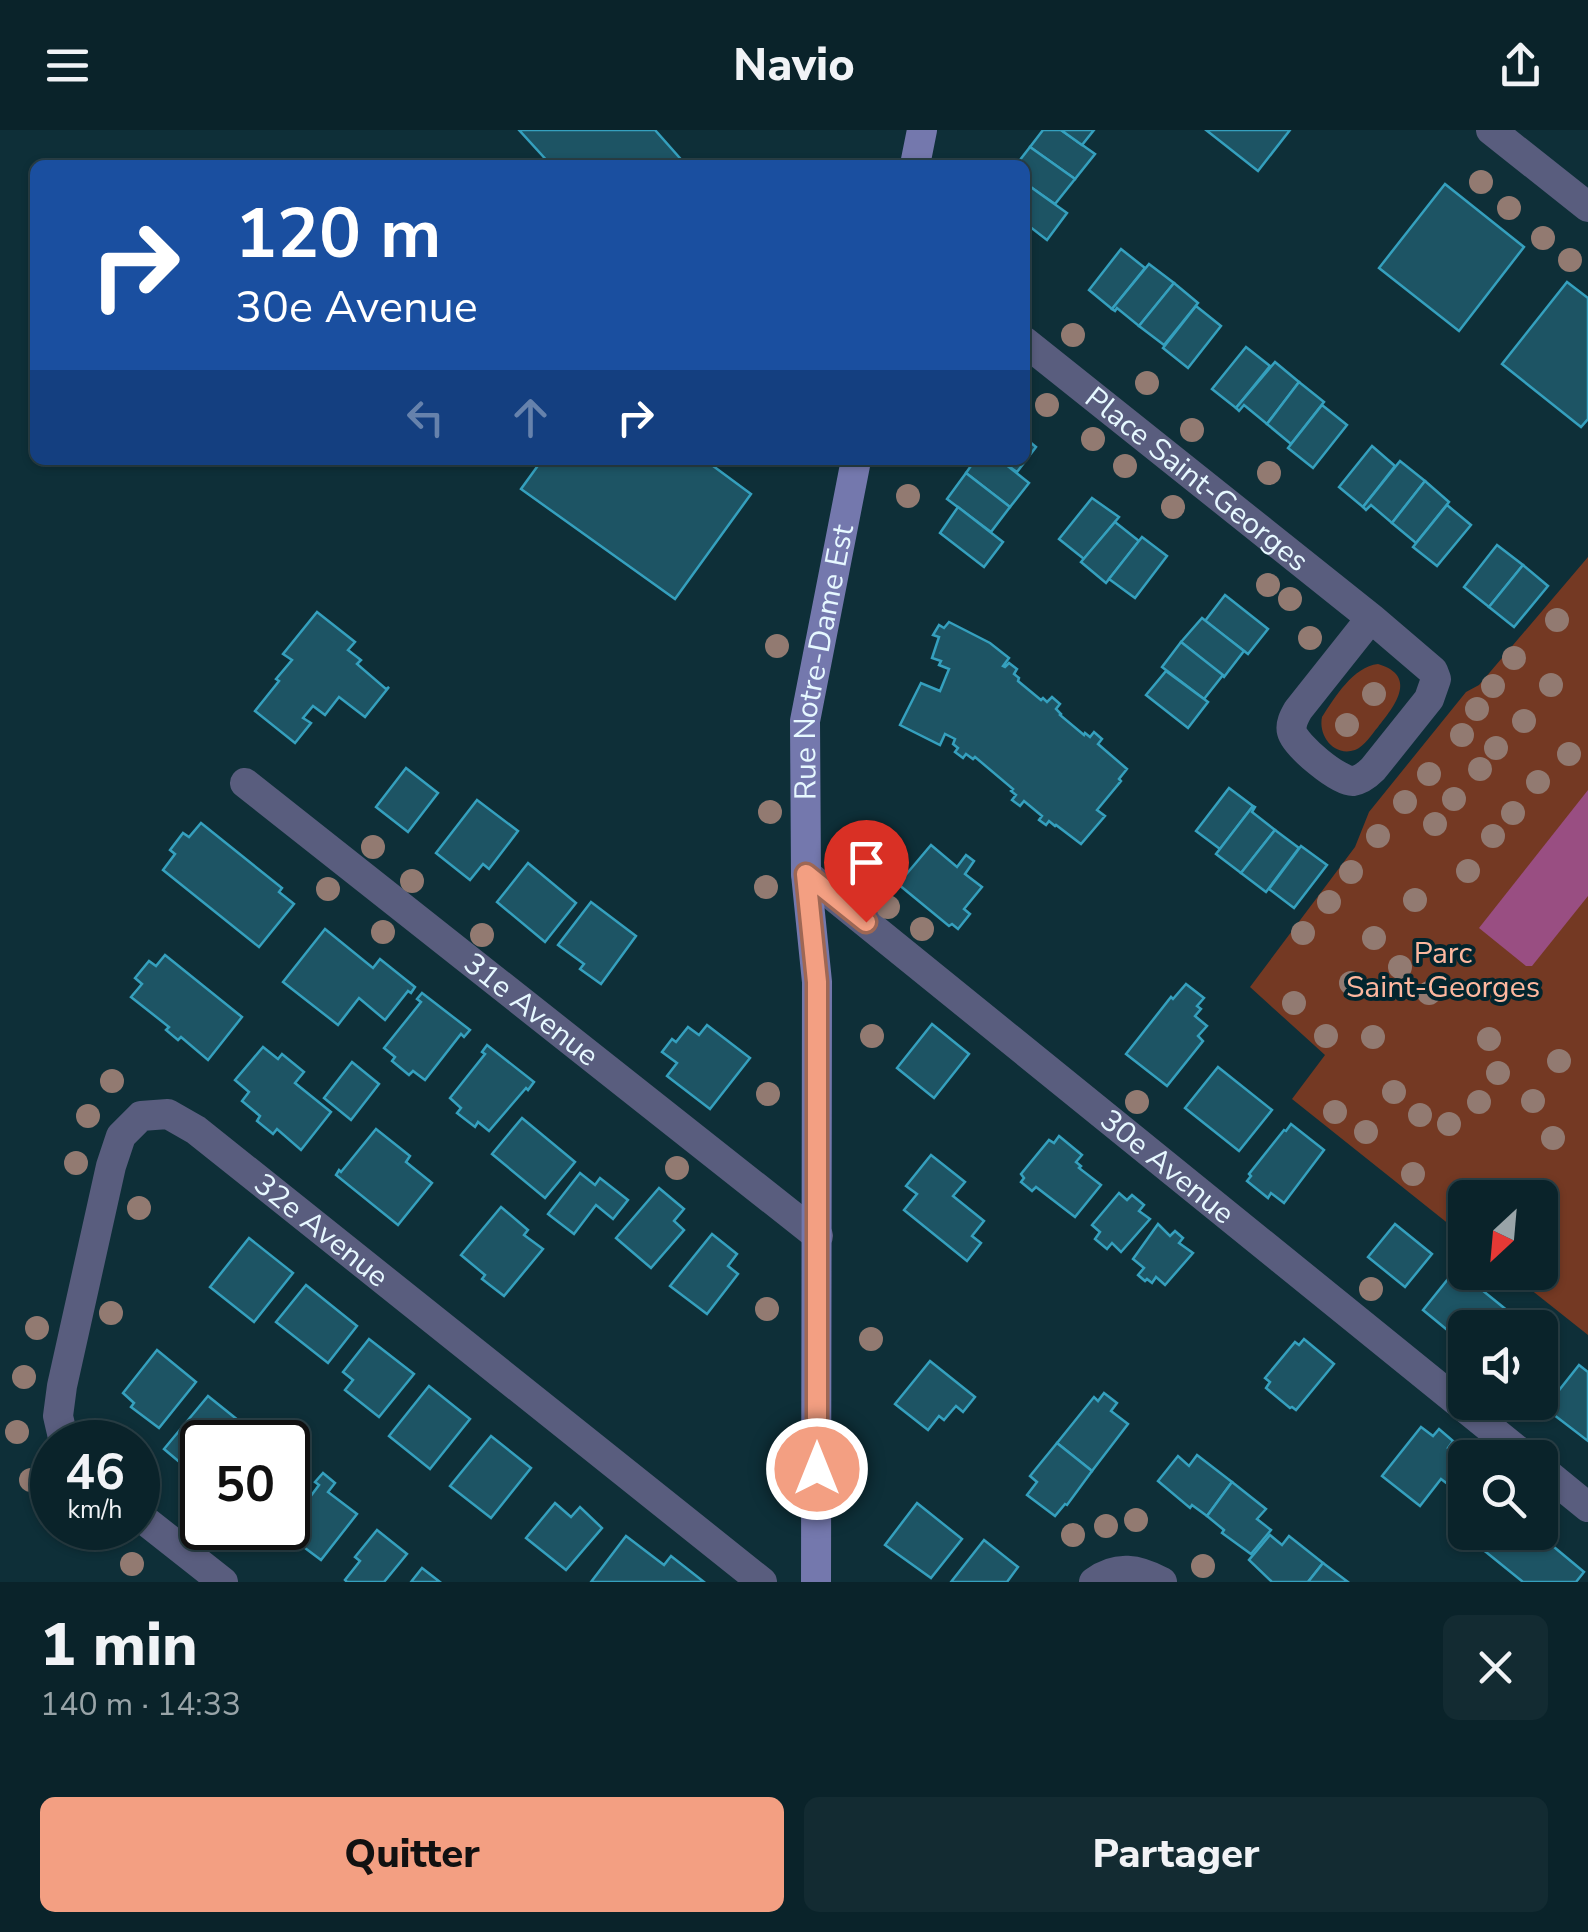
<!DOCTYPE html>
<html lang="fr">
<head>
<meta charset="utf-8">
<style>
	body { margin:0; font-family:"Nunito Sans",sans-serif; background:#132b32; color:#f1f3f6; height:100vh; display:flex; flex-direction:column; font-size:38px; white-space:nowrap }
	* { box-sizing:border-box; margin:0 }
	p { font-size:32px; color:#99a4a8 }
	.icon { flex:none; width:55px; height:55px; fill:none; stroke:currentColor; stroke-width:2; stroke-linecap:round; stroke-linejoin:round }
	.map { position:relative; height:1452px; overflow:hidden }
	.panel { display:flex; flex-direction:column; background:#0a232a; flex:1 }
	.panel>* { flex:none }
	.banner { position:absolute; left:30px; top:30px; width:1000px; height:305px; border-radius:15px; box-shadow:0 2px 8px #0004,0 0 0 2px #2a4047; background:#1a4fa0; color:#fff; overflow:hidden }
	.needle { width:65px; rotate:206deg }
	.fabs { position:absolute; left:1448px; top:1050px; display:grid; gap:20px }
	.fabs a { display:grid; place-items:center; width:110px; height:110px; border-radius:15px; background:#0a232a; box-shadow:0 2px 8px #0004,0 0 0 2px #2a4047; font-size:50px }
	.speed { position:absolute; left:30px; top:1290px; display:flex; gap:20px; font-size:50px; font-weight:700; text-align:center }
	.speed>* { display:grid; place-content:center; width:130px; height:130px; border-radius:50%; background:#0a232a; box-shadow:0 2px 8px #0004,0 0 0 2px #2a4047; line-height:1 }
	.speed small { font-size:25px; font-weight:400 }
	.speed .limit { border:5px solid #111; border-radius:15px; background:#fff; color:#111 }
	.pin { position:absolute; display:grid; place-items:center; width:85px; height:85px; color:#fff; margin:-102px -42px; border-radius:50% 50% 50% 0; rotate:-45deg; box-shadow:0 0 10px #0007 }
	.pin .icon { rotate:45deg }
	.me { position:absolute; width:110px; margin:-55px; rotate:0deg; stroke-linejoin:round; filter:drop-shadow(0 0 8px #0008) }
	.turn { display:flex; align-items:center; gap:35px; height:210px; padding:0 40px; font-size:45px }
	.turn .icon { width:130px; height:130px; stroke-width:2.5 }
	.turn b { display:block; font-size:70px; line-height:85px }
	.lanes { display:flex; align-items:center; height:95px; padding:0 40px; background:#0003; justify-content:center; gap:50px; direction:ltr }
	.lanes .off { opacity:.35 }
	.round { display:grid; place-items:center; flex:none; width:105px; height:105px; border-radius:15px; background:#132b32 }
	.overview { display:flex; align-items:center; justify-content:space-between; height:170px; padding:0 40px }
	h1 { font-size:60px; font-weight:800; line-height:75px }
	.button { display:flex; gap:20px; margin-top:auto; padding:20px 40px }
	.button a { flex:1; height:115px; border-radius:15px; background:#f39f82; color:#111; font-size:40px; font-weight:800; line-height:115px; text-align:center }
	.button a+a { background:#132b32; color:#f1f3f6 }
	header { display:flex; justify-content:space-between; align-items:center; height:130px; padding:0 40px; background:#0a232a; font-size:45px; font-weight:800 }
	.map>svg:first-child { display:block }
	.green { fill:#743923 }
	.water { fill:#994e82 }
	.building { fill:#1d5464; stroke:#35a0be; stroke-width:2.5 }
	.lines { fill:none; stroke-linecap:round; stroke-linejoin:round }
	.minor { stroke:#595d7e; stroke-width:30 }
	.secondary { stroke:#7478ad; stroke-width:30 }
	.tree { fill:#927a71 }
	.route-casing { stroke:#9e6754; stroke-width:25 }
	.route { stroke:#f39f82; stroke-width:18 }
	.labels { text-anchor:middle; stroke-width:8; stroke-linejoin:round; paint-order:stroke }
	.street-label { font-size:30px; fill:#e6f8ff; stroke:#03252e }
	.park-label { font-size:30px; fill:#feb89f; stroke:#03252e }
</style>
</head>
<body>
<header><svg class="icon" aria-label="menu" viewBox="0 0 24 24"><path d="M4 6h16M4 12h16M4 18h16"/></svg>Navio<svg class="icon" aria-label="share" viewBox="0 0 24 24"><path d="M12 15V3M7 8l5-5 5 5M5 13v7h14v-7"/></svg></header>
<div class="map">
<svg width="1588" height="1452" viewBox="0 0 1588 1452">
	<rect width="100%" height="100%" fill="#0e2f38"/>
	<g class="green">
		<path d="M1588 427V1205L1510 1143 1540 1142V1068H1465V1107L1292 969 1325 925 1250 857 1355 717 1369 682 1466 562 1479 555Z"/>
		<path d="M1378 534C1419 546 1394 577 1378 597 1371 605 1365 616 1355 620 1334 627 1318 606 1322 587 1335 567 1353 537 1378 534Z"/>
	</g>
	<path class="water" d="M1588 660V766L1532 836H1526L1479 798Z"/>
	<g class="building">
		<path d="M519 0H655L686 35H551Z"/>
		<path d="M1043 0H1061L1095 24 1075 49 1030 17Z"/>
		<path d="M1061 0H1094L1082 15Z"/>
		<path d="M1206 0H1290L1258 41Z"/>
		<path d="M1030 17 1075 49 1055 74 1025 53V35H1016Z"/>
		<path d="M1025 53 1067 83 1047 110 1025 93Z"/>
		<path d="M1445 54 1524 117 1459 201 1379 138Z"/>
		<path d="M1121 119 1145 138 1112 179 1089 160Z"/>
		<path d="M1149 134 1174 153 1139 196 1117 178 1115 181 1112 179Z"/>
		<path d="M1567 152 1588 168V289L1581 297 1502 234Z"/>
		<path d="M1174 153 1198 173 1164 215 1139 196Z"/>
		<path d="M1196 176 1221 196 1188 238 1163 218Z"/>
		<path d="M1246 217 1270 236 1236 278 1212 259Z"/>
		<path d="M1275 232 1299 252 1267 294 1244 275 1239 281 1236 278Z"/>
		<path d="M1299 252 1324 272 1291 314 1267 294Z"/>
		<path d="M1322 275 1347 295 1313 338 1288 318Z"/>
		<path d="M1025 308 1036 317 1017 342 1000 330H1025Z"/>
		<path d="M1372 316 1395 336 1363 377 1339 357Z"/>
		<path d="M542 330H705L751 364 675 469 521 359Z"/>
		<path d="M975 330H1000L1029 353 1010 377 966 343Z"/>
		<path d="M1400 331 1425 351 1392 393 1371 375 1366 380 1363 377Z"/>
		<path d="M966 343 1010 377 991 402 947 369Z"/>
		<path d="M1425 351 1449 372 1416 413 1392 393Z"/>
		<path d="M1092 368 1119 387 1084 429 1059 409Z"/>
		<path d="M1447 375 1471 395 1437 436 1413 417Z"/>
		<path d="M958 377 1003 412 984 437 940 403Z"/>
		<path d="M1115 392 1139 411 1106 453 1081 432Z"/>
		<path d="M1142 407 1167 426 1135 468 1109 449Z"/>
		<path d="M1497 415 1523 435 1489 477 1464 457Z"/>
		<path d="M1523 435 1548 456 1514 497 1489 477Z"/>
		<path d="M1225 465 1268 499 1248 524 1205 491Z"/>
		<path d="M317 482 355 512 348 520 361 530 357 534 386 559 389 557 365 587 339 567 325 585 313 576 303 588 311 593 295 613 255 581 279 551 276 549 292 530 283 524Z"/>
		<path d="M1202 488 1244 521 1224 547 1181 512Z"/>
		<path d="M949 492 990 513 1009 528 1003 536 1005 537 1009 533 1017 539 1014 544 1019 548 1018 551 1041 570 1043 568 1047 572 1052 567 1060 574 1056 579 1061 584 1060 585 1084 605 1085 603 1090 607 1094 602 1102 609 1098 614 1127 639 1119 649 1121 651 1097 680 1105 686 1081 714 1056 695 1055 696 1049 691 1046 695 1039 690 1042 686 1024 671 1020 676 1012 670 1016 665 1011 661 1013 659 975 627 973 629 966 624 963 628 955 622 958 618 953 614 955 609 945 604 940 615 900 595 921 553 940 561 949 539 939 535 941 531 932 528 939 507 933 505 939 495 944 498Z"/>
		<path d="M1181 512 1223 545 1204 569 1162 537Z"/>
		<path d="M1166 541 1208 572 1188 598 1146 565Z"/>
		<path d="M406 638 438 663 408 702 376 677Z"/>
		<path d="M1229 658 1253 676 1220 719 1196 701Z"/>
		<path d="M477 670 518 701 489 739 483 734 470 750 436 723Z"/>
		<path d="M1253 676 1255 677 1252 682 1275 700 1241 743 1216 724Z"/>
		<path d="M201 693 282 758 279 762 294 774 259 817 163 740 175 724 170 720 183 703 189 707Z"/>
		<path d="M1275 700 1299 718 1266 762 1241 743Z"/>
		<path d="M931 715 957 737 966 725 974 731 965 744 982 757 964 779 970 784 958 799 952 794 949 796 898 754Z"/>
		<path d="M1301 716 1327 735 1294 778 1269 759Z"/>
		<path d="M528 733 576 773 545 812 497 772Z"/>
		<path d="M591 772 636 806 601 854 580 839 584 834 558 815Z"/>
		<path d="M325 799 373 838 380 829 415 857 411 863 408 861 385 890 359 868 338 895 283 852Z"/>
		<path d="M165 825 242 887 208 930 181 907 178 910 166 900 169 897 131 867 142 854 135 848 149 831 156 836Z"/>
		<path d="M1186 854 1204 868 1197 876 1201 879 1195 886 1207 896 1198 906 1203 911 1167 956 1126 924 1171 867 1173 869Z"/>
		<path d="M422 863 470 900 464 907 461 904 425 950 413 941 409 945 392 931 395 927 384 918 421 872 417 869Z"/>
		<path d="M932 894 969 924 934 968 897 938Z"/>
		<path d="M707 895 750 928 710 979 667 946 677 933 662 922 672 909 676 912 688 897 699 905Z"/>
		<path d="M487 915 534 952 528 960 526 958 489 1001 478 992 475 997 457 983 461 978 450 968 485 924 482 922Z"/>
		<path d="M263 917 278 929 282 924 304 942 295 953 331 982 301 1020 277 999 273 1004 257 991 260 986 242 971 249 962 235 950Z"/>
		<path d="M352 932 379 954 351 990 324 968Z"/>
		<path d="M1218 937 1272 980 1239 1021 1185 978Z"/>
		<path d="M522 988 575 1032 545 1068 492 1024Z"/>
		<path d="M1291 994 1324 1020 1284 1073 1271 1063 1268 1068 1247 1051 1251 1046 1249 1044 1284 1000 1286 1001Z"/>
		<path d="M376 999 410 1026 406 1032 432 1053 398 1095 336 1045 339 1040 341 1042Z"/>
		<path d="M1059 1006 1082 1025 1076 1032 1081 1036 1079 1038 1101 1055 1075 1087 1036 1057 1032 1061 1021 1052 1024 1048 1021 1044 1049 1010 1054 1013Z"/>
		<path d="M931 1025 965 1052 953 1066 984 1091 972 1106 981 1113 967 1131 904 1080 917 1064 906 1056Z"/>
		<path d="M580 1043 595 1055 600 1048 628 1070 613 1089 596 1075 574 1104 548 1084Z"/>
		<path d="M659 1058 684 1079 674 1091 684 1100 651 1138 616 1108Z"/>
		<path d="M1119 1063 1127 1070 1132 1065 1144 1075 1139 1081 1150 1089 1121 1122 1112 1113 1107 1119 1095 1109 1100 1102 1092 1095Z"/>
		<path d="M501 1077 528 1100 524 1105 543 1119 504 1166 482 1149 485 1145 461 1125Z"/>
		<path d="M1158 1094 1170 1106 1175 1101 1183 1108 1179 1113 1193 1123 1165 1155 1156 1147 1152 1153 1147 1149 1145 1151 1138 1145 1144 1138 1133 1129Z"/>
		<path d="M1395 1094 1432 1124 1405 1157 1368 1127Z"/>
		<path d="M712 1104 737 1124 728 1136 738 1144 707 1184 670 1156Z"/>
		<path d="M249 1108 293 1143 254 1192 210 1157Z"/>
		<path d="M1456 1139 1524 1194 1521 1198H1465V1220L1454 1212 1457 1208 1423 1180Z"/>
		<path d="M306 1155 357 1196 328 1233 276 1192Z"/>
		<path d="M369 1209 414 1244 379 1287 345 1260 353 1250 343 1242Z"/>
		<path d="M1304 1209 1334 1234 1296 1280 1292 1277 1290 1278 1266 1258 1270 1252 1265 1248 1295 1212 1299 1215Z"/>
		<path d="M157 1220 196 1252 159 1298 131 1277 134 1273 123 1263Z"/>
		<path d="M930 1231 975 1267 963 1282 956 1276 944 1290 939 1286 928 1300 895 1274Z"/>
		<path d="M1579 1235 1588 1242V1311L1545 1278Z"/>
		<path d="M429 1256 470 1289 430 1339 389 1306Z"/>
		<path d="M1104 1263 1117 1273 1111 1281 1128 1294 1092 1341 1057 1313 1094 1267 1098 1271Z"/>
		<path d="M208 1266 249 1299 238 1312H202V1342L193 1335 189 1340 164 1319Z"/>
		<path d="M1421 1297 1433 1306 1439 1299 1453 1311 1448 1318 1458 1326 1460 1323 1467 1328 1465 1351 1457 1361 1441 1349 1420 1376 1382 1346Z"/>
		<path d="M491 1306 531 1338 491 1388 450 1356Z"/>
		<path d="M1057 1313 1092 1341 1067 1375 1065 1374 1055 1386 1027 1365 1037 1352 1030 1346Z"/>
		<path d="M1197 1325 1232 1352 1207 1386 1192 1375 1190 1378 1158 1351 1178 1326 1189 1336Z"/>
		<path d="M323 1343 335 1353 328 1362 357 1384 321 1430 293 1409 296 1405 287 1398 319 1355 315 1352Z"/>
		<path d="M1232 1352 1266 1379 1257 1389 1271 1400 1251 1424 1222 1403 1224 1400 1207 1386Z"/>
		<path d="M555 1373 571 1387 580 1377 602 1398 566 1440 526 1408Z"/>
		<path d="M917 1373 962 1409 931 1448 885 1415Z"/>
		<path d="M377 1400 407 1424 384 1452H347L345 1450 360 1431 355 1427Z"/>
		<path d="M1493 1402H1536L1584 1442 1576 1452H1523L1481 1418Z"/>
		<path d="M1270 1405 1282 1415 1289 1406 1323 1433 1308 1452H1272L1249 1430Z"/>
		<path d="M626 1406 664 1435 671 1426 704 1452H591Z"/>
		<path d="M984 1410 1018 1437 1007 1452H951Z"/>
		<path d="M1323 1433 1348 1452H1308Z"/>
		<path d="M422 1438 440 1452H411Z"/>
	</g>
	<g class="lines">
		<g class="minor">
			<path d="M1491 0 1588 77"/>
			<path id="s1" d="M1025 212 1371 488 1433 541 1436 549 1429 569 1373 639C1367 645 1361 650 1353 651 1339 652 1295 615 1292 602 1290 594 1294 587 1298 580L1371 488"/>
			<path id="s2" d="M245 653 818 1106"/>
			<path id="s3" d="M806 744 1527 1328"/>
			<path id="s4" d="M64 1312 58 1286 62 1256 111 1036 121 1006 141 986 168 984 196 1000 762 1452"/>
			<path d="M1540 1338 1588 1377"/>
			<path d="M138 1385 223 1452"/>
			<path d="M1094 1452C1117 1435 1138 1439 1162 1452"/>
		</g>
		<g class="secondary">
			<path d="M915 35 922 0"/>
			<path id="s5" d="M816 1452 817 852 806 744 805 591 856 330"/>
		</g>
	</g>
	<g class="tree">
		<circle cx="1481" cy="52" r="12"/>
		<circle cx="1509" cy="78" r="12"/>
		<circle cx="1543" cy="108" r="12"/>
		<circle cx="1570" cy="130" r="12"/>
		<circle cx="1073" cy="205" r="12"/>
		<circle cx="1147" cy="253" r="12"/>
		<circle cx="1047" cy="275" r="12"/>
		<circle cx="1192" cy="300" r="12"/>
		<circle cx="1093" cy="309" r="12"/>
		<circle cx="1125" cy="336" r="12"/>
		<circle cx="1269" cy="343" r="12"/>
		<circle cx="908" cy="366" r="12"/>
		<circle cx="1173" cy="377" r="12"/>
		<circle cx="1268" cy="455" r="12"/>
		<circle cx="1290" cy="469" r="12"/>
		<circle cx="1557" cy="490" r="12"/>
		<circle cx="1310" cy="508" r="12"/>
		<circle cx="777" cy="516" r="12"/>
		<circle cx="1514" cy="528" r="12"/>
		<circle cx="1551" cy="555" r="12"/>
		<circle cx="1493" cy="556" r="12"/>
		<circle cx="1374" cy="564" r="12"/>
		<circle cx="1477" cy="579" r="12"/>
		<circle cx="1524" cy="591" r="12"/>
		<circle cx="1347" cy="595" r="12"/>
		<circle cx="1462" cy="605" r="12"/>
		<circle cx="1496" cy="618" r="12"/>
		<circle cx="1569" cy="624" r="12"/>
		<circle cx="1480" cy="639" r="12"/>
		<circle cx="1429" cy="644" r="12"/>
		<circle cx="1538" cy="652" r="12"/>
		<circle cx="1454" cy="669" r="12"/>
		<circle cx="1405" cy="672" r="12"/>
		<circle cx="770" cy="682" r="12"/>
		<circle cx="1513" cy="683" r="12"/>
		<circle cx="1435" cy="694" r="12"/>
		<circle cx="1378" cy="706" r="12"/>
		<circle cx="1493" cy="706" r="12"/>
		<circle cx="373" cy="717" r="12"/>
		<circle cx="1468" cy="741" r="12"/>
		<circle cx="1351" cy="742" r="12"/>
		<circle cx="412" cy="751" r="12"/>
		<circle cx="766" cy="757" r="12"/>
		<circle cx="328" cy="759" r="12"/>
		<circle cx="1415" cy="770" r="12"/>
		<circle cx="1329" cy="772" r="12"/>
		<circle cx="888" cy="777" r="12"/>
		<circle cx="922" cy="799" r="12"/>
		<circle cx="383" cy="802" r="12"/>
		<circle cx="1303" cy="803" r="12"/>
		<circle cx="482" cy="805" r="12"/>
		<circle cx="1374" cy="808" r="12"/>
		<circle cx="1400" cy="837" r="12"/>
		<circle cx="1351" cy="853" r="12"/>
		<circle cx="1429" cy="863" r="12"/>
		<circle cx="1294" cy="873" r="12"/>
		<circle cx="872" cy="906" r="12"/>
		<circle cx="1326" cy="906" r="12"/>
		<circle cx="1373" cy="907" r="12"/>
		<circle cx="1489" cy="909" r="12"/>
		<circle cx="1559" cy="931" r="12"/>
		<circle cx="1498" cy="943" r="12"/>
		<circle cx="112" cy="951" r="12"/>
		<circle cx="1394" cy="962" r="12"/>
		<circle cx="768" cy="964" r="12"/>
		<circle cx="1533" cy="971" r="12"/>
		<circle cx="1137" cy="972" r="12"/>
		<circle cx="1479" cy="972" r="12"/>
		<circle cx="1335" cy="982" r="12"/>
		<circle cx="1420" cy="985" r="12"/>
		<circle cx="88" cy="986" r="12"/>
		<circle cx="1449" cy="994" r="12"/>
		<circle cx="1366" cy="1002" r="12"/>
		<circle cx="1553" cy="1008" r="12"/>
		<circle cx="76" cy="1033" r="12"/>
		<circle cx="677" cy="1038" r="12"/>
		<circle cx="1413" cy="1044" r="12"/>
		<circle cx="139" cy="1078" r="12"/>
		<circle cx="1371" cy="1159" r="12"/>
		<circle cx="767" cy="1179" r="12"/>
		<circle cx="111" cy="1183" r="12"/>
		<circle cx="37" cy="1198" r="12"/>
		<circle cx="871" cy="1209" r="12"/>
		<circle cx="24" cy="1247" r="12"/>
		<circle cx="17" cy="1302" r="12"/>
		<circle cx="31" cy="1350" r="12"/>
		<circle cx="1136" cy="1390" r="12"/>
		<circle cx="1106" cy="1396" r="12"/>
		<circle cx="1073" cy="1405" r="12"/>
		<circle cx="132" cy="1434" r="12"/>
		<circle cx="1203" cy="1436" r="12"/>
	</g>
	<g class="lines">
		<g class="route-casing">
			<path id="route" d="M817 1339V852L806 744 866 792"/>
		</g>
		<use href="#route" class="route"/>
	</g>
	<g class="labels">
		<g class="street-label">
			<text dy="10" stroke="none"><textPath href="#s1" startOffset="220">Place Saint-Georges</textPath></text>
			<text dy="10" stroke="none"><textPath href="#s5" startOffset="922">Rue Notre-Dame Est</textPath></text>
			<text dy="10" stroke="none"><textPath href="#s2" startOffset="365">31e Avenue</textPath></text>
			<text dy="10" stroke="none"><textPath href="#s3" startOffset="465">30e Avenue</textPath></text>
			<text dy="10" stroke="none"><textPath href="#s4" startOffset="562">32e Avenue</textPath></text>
		</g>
		<g class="park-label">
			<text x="1443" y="833">Parc<tspan x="1443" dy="34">Saint-Georges</tspan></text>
		</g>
	</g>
</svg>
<div class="fabs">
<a><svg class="needle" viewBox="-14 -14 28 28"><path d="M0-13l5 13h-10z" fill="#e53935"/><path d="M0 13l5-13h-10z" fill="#99a4a8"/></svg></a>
<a><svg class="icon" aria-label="sound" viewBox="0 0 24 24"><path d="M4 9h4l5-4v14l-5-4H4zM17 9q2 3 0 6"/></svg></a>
<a><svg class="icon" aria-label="search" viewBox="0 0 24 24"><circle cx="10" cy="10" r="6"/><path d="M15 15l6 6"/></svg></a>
</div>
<div class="speed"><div>46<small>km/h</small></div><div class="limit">50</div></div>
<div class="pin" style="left:866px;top:792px;background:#d93025"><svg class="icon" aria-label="arrive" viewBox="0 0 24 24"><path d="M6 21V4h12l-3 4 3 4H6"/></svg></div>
<svg class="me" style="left:817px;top:1339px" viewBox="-20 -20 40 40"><circle r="17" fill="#f39f82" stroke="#fff" stroke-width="3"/><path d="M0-11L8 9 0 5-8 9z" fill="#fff"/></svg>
<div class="banner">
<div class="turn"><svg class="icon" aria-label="right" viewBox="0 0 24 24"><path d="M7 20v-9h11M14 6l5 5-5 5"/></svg><div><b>120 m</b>30e Avenue</div></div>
<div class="lanes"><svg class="icon off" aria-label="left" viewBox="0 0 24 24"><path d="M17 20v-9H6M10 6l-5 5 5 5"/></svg><svg class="icon off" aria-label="ahead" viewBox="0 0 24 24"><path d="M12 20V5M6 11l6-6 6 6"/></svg><svg class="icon" aria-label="right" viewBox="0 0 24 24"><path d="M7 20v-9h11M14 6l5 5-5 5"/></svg></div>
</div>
</div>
<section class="panel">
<div class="overview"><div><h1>1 min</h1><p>140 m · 14:33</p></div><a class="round"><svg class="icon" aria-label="close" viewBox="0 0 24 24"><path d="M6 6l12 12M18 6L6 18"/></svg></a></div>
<div class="button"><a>Quitter</a><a>Partager</a></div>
</section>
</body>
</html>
